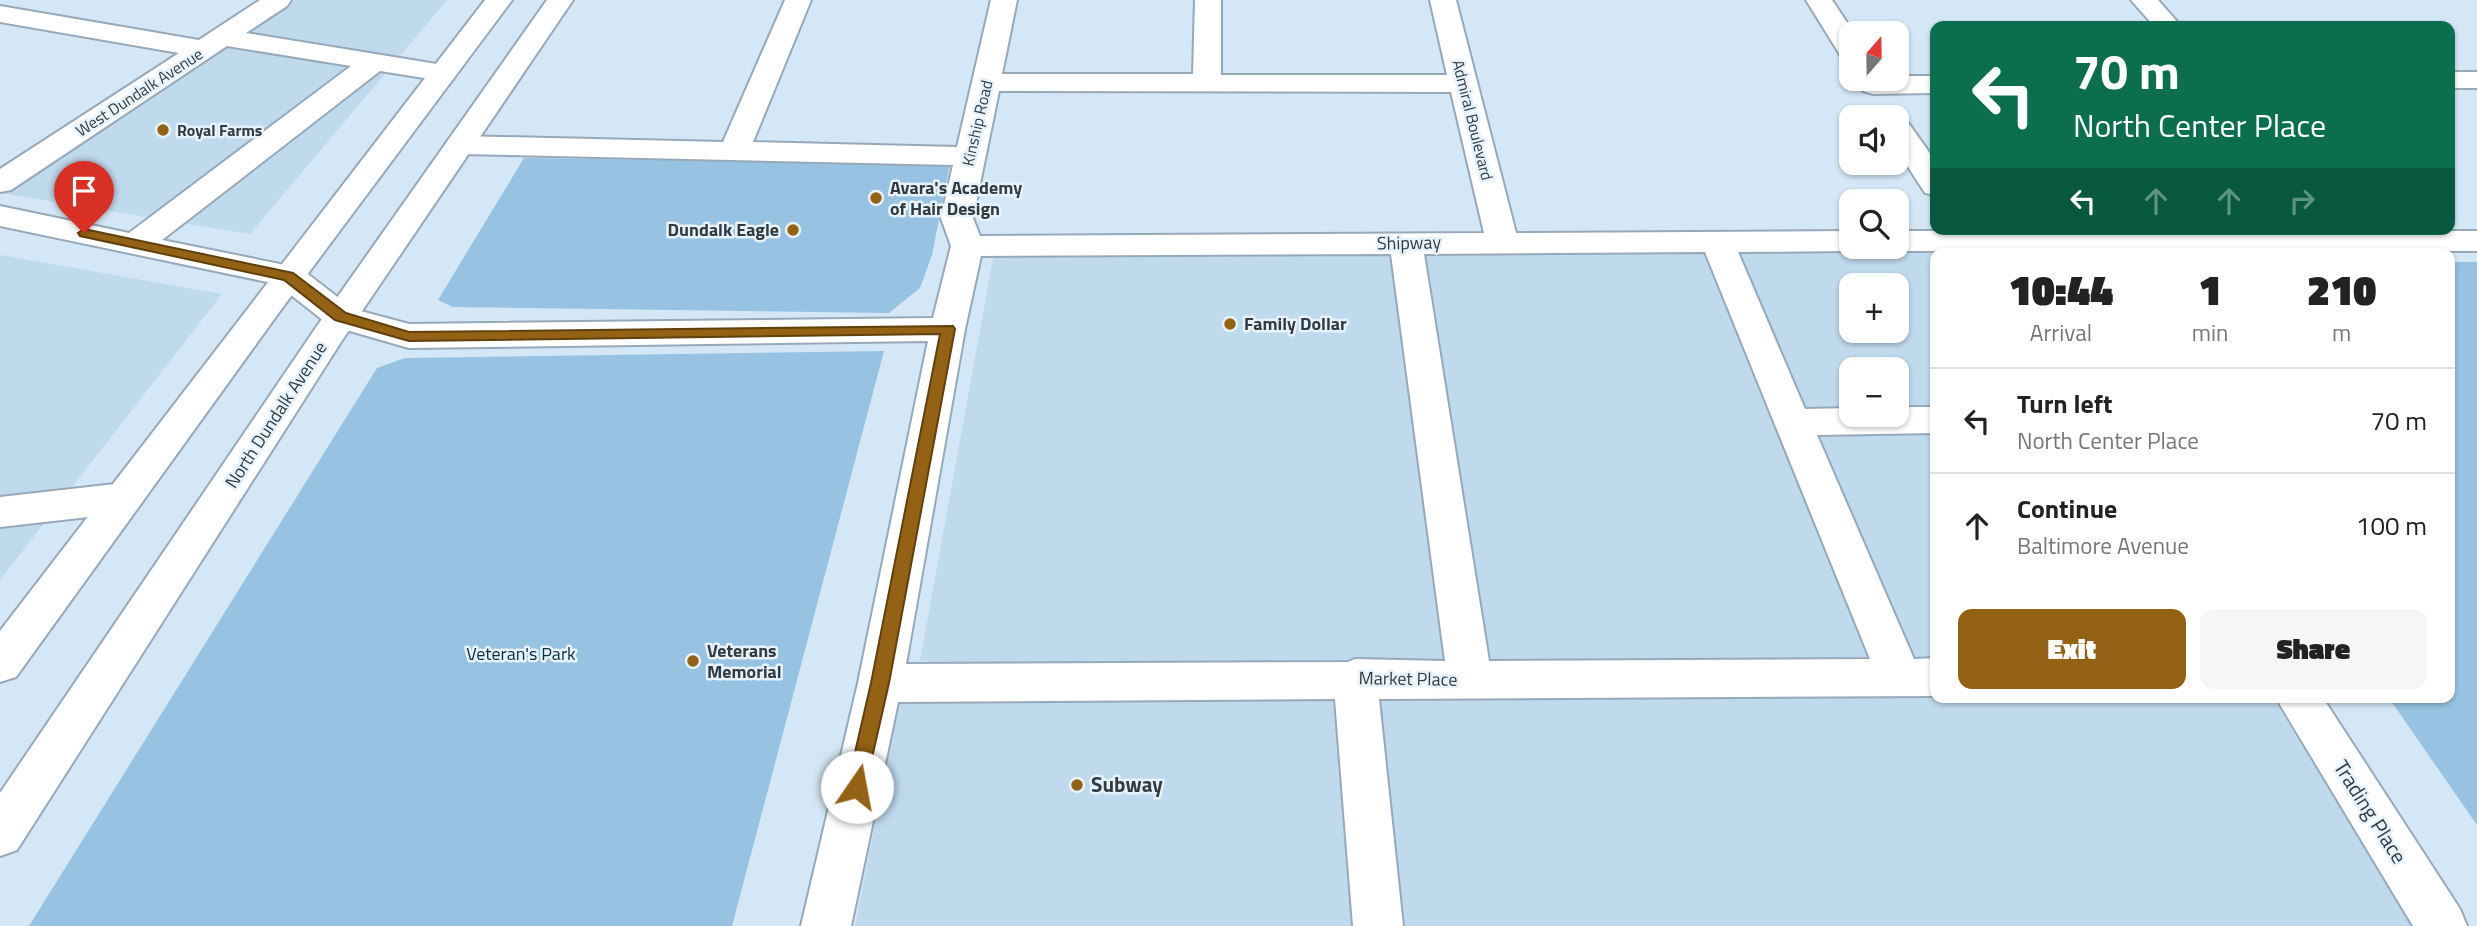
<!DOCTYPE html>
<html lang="en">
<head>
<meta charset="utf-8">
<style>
	body { margin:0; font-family:"Titillium Web",sans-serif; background:#f6f6f6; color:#222; height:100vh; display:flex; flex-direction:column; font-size:26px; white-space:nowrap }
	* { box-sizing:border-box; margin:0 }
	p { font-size:23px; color:#767676 }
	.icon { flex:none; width:38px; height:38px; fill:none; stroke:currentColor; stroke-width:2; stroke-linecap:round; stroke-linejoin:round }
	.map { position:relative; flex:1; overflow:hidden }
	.sheet { position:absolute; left:1930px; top:248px; width:525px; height:455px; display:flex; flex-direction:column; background:#fff; border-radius:14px; box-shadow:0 2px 5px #0004 }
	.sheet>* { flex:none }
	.hud { position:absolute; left:1930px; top:21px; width:525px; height:214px; border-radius:14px; box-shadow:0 2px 5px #0004; background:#0b6e4f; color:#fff; overflow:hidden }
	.needle { width:46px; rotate:20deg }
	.controls { position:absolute; left:1839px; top:21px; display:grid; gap:14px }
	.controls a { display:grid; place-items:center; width:70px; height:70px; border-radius:14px; background:#fff; box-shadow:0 2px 5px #0004; font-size:35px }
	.pin { position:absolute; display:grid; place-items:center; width:60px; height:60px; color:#fff; margin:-72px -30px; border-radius:50% 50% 50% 0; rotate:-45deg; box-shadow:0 0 7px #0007 }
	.pin .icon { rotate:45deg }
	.me { position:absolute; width:77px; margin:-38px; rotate:12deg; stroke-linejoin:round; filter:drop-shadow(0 0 5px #0008) }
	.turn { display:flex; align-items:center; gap:24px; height:147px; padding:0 28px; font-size:32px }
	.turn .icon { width:91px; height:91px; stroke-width:2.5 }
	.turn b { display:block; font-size:49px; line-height:60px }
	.lanes { display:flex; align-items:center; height:66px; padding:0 28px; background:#0003; justify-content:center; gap:35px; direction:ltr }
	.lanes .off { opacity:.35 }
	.eta { display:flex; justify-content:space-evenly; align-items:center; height:119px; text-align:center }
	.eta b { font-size:42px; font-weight:800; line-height:49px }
	.primary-button { display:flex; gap:14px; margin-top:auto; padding:14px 28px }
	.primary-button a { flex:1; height:80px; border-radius:14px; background:#946214; color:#fff; font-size:28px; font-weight:800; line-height:80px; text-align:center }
	.primary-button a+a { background:#f6f6f6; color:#222 }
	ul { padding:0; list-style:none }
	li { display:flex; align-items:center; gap:21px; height:105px; padding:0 28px; border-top:2px solid #e0e0e0 }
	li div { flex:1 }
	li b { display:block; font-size:26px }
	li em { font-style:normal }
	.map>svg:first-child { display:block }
	.built { fill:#bfd9ed; fill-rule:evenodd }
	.green { fill:#97c2e2 }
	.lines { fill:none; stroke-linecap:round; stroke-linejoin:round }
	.minor-casing { stroke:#97a9b8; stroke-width:4 }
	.major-casing { stroke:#97a9b8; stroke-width:4 }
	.minor { fill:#fff; fill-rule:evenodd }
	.major { fill:#fff; fill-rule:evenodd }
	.route { fill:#946214; stroke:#60400d; stroke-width:2 }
	.poi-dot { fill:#946214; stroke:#e7f3fc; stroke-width:2.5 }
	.labels { text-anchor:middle; stroke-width:5; stroke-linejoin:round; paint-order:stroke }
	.far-street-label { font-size:16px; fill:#333b41; stroke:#e7f3fc }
	.far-poi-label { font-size:16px; font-weight:bold; fill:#333b41; stroke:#e7f3fc; text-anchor:start }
	.poi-label { font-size:18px; font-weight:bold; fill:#333b41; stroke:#e7f3fc; text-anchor:start }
	.street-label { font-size:18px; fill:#333b41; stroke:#e7f3fc }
	.park-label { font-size:18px; fill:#092e45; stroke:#e7f3fc }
	.near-poi-label { font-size:21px; font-weight:bold; fill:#333b41; stroke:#e7f3fc; text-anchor:start }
	.near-street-label { font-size:21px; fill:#333b41; stroke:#e7f3fc }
</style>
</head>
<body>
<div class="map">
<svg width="2477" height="926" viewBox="0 0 2477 926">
	<rect width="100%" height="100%" fill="#d3e7f6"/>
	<g class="built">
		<path d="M295 0H447L250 234 1 193Z"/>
		<path d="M1982 251 1984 254H1936V698H2273L2412 926H855L900 696H924L930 661H920L994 253ZM1852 285H1897V331H1852ZM1852 369H1897V415H1852Z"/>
		<path d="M0 255 222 294 0 580Z"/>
	</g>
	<g class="green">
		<path d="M524 158 950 164 932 255 920 288 889 313 453 307 438 300Z"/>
		<path d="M2450 262H2477V825L2389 698H2450Z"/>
		<path d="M884 351 732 926H29L377 368 405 358Z"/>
	</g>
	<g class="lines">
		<g class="minor-casing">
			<g id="minor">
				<path d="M260 0H291L287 6 246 33 443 65 453 67 457 73 453 79 443 81 380 71 162 240 300 268 353 309 409 324 933 318 951 246 941 218 953 165 460 154 449 151 445 145 449 139 460 136 723 142 785 0H811L753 142 957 147 991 0H1017L1002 74H1193L1195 0H1221V75H1447L1430 0H1456L1516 233 1852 231V247H1864L1852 251 1738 252 1805 409 1852 408V415H1897V407H1936V433L1817 435 1914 659 1936 658V696L1379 699 1403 926H1353L1335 699 898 702 851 926H801L858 683 928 341 409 348 329 325 277 284 0 226V206L129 233 351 66 227 46 11 190 0 192V169L179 53 0 22V6L199 40ZM999 91 1451 92 1484 233 980 236 973 218ZM1705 252 1870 659 1489 661 1424 254ZM1391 254 1445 661 1355 659 1348 662 906 664 965 329 981 256Z"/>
				<path d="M1806 0H1832L1854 33 1852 60 1842 58Z"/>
				<path d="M2131 0H2158L2181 26H2154Z"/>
				<rect x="2450" y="72" width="27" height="16"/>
				<path d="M1897 76H1936V93L1873 94 1863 91 1859 85 1864 79H1897Z"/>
				<path d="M1897 118 1907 121 1936 162V195L1925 193 1897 150Z"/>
				<path d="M1897 231H2477V251H1897L1885 248 1897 247Z"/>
				<path d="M124 483 138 488 144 498 138 508 124 513 0 527V497Z"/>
				<path d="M2276 698H2323L2460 909 2467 926H2413Z"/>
			</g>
		</g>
		<g class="major-casing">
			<g id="major">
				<path d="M485 0H512L280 311 16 677 0 682V631Z"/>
				<path d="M547 0H573L341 342 17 850 0 856V793L317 326Z"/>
			</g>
		</g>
		<use href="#minor" class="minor"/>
		<use href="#major" class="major"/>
	</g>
	<path class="route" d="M84 229 293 273 346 313 409 332 953 326 955 329 889 683 864 793 857 796 850 793 847 787 871 683 940 334 409 341 335 320 284 280 80 236 78 233Z"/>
	<g class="poi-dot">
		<circle cx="163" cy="130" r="7"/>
		<circle cx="876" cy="198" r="7"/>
		<circle cx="793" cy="230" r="7"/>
		<circle cx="1230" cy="324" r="7"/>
		<circle cx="693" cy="661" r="7"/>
		<circle cx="1077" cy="785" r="7"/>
	</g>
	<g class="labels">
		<g class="far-street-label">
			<text transform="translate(139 92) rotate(-33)" y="6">West Dundalk Avenue</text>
			<text transform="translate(1473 120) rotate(76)" y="6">Admiral Boulevard</text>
			<text transform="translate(977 123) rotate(-77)" y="6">Kinship Road</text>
		</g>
		<g class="far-poi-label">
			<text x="177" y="136">Royal Farms</text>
		</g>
		<g class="poi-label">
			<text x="890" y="194">Avara's Academy<tspan x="890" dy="21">of Hair Design</tspan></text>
			<text x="779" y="236" text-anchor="end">Dundalk Eagle</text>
			<text x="1244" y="330">Family Dollar</text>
			<text x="707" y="657">Veterans<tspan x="707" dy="21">Memorial</tspan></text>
		</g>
		<g class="street-label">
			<text transform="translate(1409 243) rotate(-1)" y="6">Shipway</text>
			<text transform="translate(276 415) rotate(-57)" y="6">North Dundalk Avenue</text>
			<text transform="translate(1408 679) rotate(1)" y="6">Market Place</text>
		</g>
		<g class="park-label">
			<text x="521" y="660">Veteran's Park</text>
		</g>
		<g class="near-poi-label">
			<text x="1091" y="792">Subway</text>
		</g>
		<g class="near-street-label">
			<text transform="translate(2370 812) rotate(58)" y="7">Trading Place</text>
		</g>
	</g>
</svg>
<div class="controls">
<a><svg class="needle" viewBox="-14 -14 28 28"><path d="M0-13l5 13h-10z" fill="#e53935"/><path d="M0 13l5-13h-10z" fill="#767676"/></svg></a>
<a><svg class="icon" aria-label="sound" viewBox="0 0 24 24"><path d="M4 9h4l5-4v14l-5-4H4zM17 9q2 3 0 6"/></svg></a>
<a><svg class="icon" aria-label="search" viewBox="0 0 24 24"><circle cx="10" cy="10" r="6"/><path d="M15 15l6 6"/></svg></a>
<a>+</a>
<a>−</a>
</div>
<div class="pin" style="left:84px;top:233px;background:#d93025"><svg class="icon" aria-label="arrive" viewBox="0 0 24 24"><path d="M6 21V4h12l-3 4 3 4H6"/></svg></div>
<svg class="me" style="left:857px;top:787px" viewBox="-20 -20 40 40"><circle r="19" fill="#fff"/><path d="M0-13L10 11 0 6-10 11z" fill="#946214"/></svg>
<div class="hud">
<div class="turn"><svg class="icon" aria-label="left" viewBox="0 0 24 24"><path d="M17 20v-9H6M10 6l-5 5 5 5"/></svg><div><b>70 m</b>North Center Place</div></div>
<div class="lanes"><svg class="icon" aria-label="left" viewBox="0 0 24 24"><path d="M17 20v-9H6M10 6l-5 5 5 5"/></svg><svg class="icon off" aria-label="ahead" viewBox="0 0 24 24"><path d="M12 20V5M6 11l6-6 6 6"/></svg><svg class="icon off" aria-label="ahead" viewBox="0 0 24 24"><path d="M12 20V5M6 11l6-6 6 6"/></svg><svg class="icon off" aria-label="right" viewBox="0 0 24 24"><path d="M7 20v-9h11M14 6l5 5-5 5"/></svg></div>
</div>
<section class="sheet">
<div class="eta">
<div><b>10:44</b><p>Arrival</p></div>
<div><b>1</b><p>min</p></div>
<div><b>210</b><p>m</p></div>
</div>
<ul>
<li><svg class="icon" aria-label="left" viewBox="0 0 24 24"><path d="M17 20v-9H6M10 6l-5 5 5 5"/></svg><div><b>Turn left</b><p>North Center Place</p></div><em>70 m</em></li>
<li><svg class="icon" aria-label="ahead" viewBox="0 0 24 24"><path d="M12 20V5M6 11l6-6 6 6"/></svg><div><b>Continue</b><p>Baltimore Avenue</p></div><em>100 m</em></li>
</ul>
<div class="primary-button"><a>Exit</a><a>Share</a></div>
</section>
</div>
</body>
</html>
